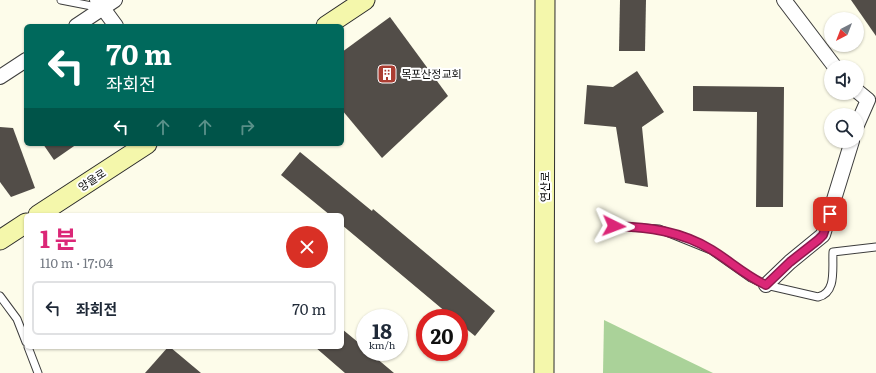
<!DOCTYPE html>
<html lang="ko">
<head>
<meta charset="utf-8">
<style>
	body { margin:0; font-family:Literata,"Noto Sans KR",serif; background:#f2f2f3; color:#1f2937; height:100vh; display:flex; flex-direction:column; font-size:15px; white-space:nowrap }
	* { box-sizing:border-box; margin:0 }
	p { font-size:13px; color:#747a83 }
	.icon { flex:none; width:22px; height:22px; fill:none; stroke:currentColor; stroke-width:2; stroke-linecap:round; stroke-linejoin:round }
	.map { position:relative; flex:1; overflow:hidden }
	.drawer { position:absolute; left:24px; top:213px; width:320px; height:136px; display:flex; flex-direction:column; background:#fff; border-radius:6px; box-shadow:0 1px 3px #0004 }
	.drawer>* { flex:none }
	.guide { position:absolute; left:24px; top:24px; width:320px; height:122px; border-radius:6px; box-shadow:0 1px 3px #0004; background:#00695c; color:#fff; overflow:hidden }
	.needle { width:26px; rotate:222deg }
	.fabs { position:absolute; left:824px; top:12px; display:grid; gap:8px }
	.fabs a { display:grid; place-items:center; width:40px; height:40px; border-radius:50%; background:#fff; box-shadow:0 1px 3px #0004; font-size:20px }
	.speed { position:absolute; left:356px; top:309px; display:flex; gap:8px; font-size:20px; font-weight:700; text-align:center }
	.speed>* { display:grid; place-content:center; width:52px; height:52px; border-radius:50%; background:#fff; box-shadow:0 1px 3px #0004; line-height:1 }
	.speed small { font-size:10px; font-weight:400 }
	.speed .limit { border:6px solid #d22; background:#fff; color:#111 }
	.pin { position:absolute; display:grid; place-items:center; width:34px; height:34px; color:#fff; margin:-17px; border-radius:8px; box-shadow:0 2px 6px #0006 }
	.me { position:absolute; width:44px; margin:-22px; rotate:93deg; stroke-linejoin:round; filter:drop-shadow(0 0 3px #0008) }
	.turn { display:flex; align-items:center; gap:14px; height:84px; padding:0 16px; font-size:18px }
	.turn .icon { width:52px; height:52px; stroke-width:2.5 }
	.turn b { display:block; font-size:28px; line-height:34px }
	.lanes { display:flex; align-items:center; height:38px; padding:0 16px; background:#0003; justify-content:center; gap:20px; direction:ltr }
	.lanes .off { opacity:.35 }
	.round { display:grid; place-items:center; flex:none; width:42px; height:42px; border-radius:21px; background:#f2f2f3 }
	.summary { display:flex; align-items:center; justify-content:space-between; height:68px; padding:0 16px }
	h1 { font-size:24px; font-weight:700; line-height:30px; color:#db2777 }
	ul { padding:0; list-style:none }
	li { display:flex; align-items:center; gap:12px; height:54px; margin:0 8px 6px; padding:0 8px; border:2px solid #e0e1e3; border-radius:6px }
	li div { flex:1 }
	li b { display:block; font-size:15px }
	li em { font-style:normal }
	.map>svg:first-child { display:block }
	.forest { fill:#aad299 }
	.building { fill:#524d48 }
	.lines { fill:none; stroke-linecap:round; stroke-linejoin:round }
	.lane-casing { stroke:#3d3d3d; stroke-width:9 }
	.street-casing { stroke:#3d3d3d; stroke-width:16 }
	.secondary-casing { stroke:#2c2c2c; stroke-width:21 }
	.lane { stroke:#fff; stroke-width:7 }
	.street { stroke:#fff; stroke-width:14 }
	.secondary { stroke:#f4f7ab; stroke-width:19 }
	.route-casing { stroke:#8e194d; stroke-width:10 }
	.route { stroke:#db2777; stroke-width:7 }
	.labels { text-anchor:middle; stroke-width:4; stroke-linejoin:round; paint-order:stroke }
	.poi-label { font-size:11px; fill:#0a0a0a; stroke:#fff; text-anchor:start }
	.street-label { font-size:11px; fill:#0a0a0a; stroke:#fff }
</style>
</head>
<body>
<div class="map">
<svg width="876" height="373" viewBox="0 0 876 373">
	<rect width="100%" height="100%" fill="#fdfcea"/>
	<path class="forest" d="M604 320 713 373H603Z"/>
	<g class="building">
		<path d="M620 0H646L645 51H619Z"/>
		<path d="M851 0H876V36Z"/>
		<path d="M390 17 448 96 382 158 342 110V52Z"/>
		<path d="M637 71 664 112 642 127 648 187 625 183 616 127 584 124 587 85 613 87Z"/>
		<path d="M693 86 784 87 783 207H756L757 112 693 111Z"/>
		<path d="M0 127 13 128 35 188 11 197 0 182Z"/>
		<path d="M43 144H77L54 160Z"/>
		<path d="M300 152 372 211 373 209 495 311 475 336 459 323V318H453L342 225V215H330L281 175Z"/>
		<path d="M342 329 365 348V352H369L394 373H345L315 347H342Z"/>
		<path d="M168 347H170L201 373H145Z"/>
	</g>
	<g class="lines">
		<g class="lane-casing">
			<g id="lane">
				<path d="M61 0 102 8"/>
				<path d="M613 226 659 229 711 250 751 278 766 285 818 297C837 293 832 268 833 252L876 247"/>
				<path d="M0 296 17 319 26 342"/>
				<path d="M28 347 38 373"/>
			</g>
		</g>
		<g class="street-casing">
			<g id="street">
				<path d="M97 0 116 26"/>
				<path d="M784 0 835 67"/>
				<path d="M76 26 115 0"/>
				<path d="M0 77 26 60"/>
				<path d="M857 91 868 100 857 125"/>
				<path d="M766 285 790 262 823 235 852 141"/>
			</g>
		</g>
		<g class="secondary-casing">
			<g id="secondary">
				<path d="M326 26 365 0"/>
				<path d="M38 215 147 144"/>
				<path d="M0 240 26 223"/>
				<path d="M544 373 545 0"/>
			</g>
		</g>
		<use href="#lane" class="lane"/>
		<use href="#street" class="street"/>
		<use href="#secondary" class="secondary"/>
	</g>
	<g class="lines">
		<g class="route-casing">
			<path id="route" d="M614 226C648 227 681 231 712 250 730 261 746 276 766 285L790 262 818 240 823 235 830 214"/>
		</g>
		<use href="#route" class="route"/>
	</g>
	<defs>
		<g id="building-square" transform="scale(1)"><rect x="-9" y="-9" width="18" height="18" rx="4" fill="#ab3d32" stroke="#fff"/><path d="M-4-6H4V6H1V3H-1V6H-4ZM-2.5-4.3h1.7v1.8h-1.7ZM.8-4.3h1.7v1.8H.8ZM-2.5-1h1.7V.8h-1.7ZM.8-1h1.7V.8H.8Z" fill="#fff"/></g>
	</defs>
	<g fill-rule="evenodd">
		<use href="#building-square" x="387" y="74"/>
	</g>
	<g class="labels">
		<g class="poi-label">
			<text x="401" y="78">목포산정교회</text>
		</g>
		<g class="street-label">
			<text transform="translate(92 180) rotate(-33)" y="4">양을로</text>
			<text transform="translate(545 187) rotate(-90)" y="4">연산로</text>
		</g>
	</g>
</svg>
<div class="fabs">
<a><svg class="needle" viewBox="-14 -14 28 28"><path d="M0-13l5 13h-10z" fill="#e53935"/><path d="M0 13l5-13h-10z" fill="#747a83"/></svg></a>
<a><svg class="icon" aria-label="sound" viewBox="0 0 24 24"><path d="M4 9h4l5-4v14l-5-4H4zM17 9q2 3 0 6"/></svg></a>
<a><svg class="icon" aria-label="search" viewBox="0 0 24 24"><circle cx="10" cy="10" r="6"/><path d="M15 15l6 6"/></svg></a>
</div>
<div class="speed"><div>18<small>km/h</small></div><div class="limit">20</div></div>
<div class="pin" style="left:830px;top:214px;background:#d93025"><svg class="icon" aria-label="arrive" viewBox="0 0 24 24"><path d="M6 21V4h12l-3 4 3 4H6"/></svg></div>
<svg class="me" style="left:614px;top:226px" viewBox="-20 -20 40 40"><path d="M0-17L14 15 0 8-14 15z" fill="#db2777" stroke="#fff" stroke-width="4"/></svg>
<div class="guide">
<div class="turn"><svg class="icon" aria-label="left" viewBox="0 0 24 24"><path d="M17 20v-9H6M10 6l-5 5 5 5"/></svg><div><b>70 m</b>좌회전</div></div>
<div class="lanes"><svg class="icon" aria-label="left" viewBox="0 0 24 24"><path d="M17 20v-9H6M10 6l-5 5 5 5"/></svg><svg class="icon off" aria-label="ahead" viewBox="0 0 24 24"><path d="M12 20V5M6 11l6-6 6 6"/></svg><svg class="icon off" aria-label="ahead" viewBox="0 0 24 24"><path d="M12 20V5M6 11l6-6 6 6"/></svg><svg class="icon off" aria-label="right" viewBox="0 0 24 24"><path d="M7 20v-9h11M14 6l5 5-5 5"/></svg></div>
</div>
<section class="drawer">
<div class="summary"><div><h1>1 분</h1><p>110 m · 17:04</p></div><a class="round" style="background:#d93025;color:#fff"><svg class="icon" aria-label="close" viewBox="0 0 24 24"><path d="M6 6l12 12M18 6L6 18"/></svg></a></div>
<ul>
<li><svg class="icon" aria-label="left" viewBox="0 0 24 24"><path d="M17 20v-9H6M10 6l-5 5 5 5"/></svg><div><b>좌회전</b></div><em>70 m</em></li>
</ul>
</section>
</div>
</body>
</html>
